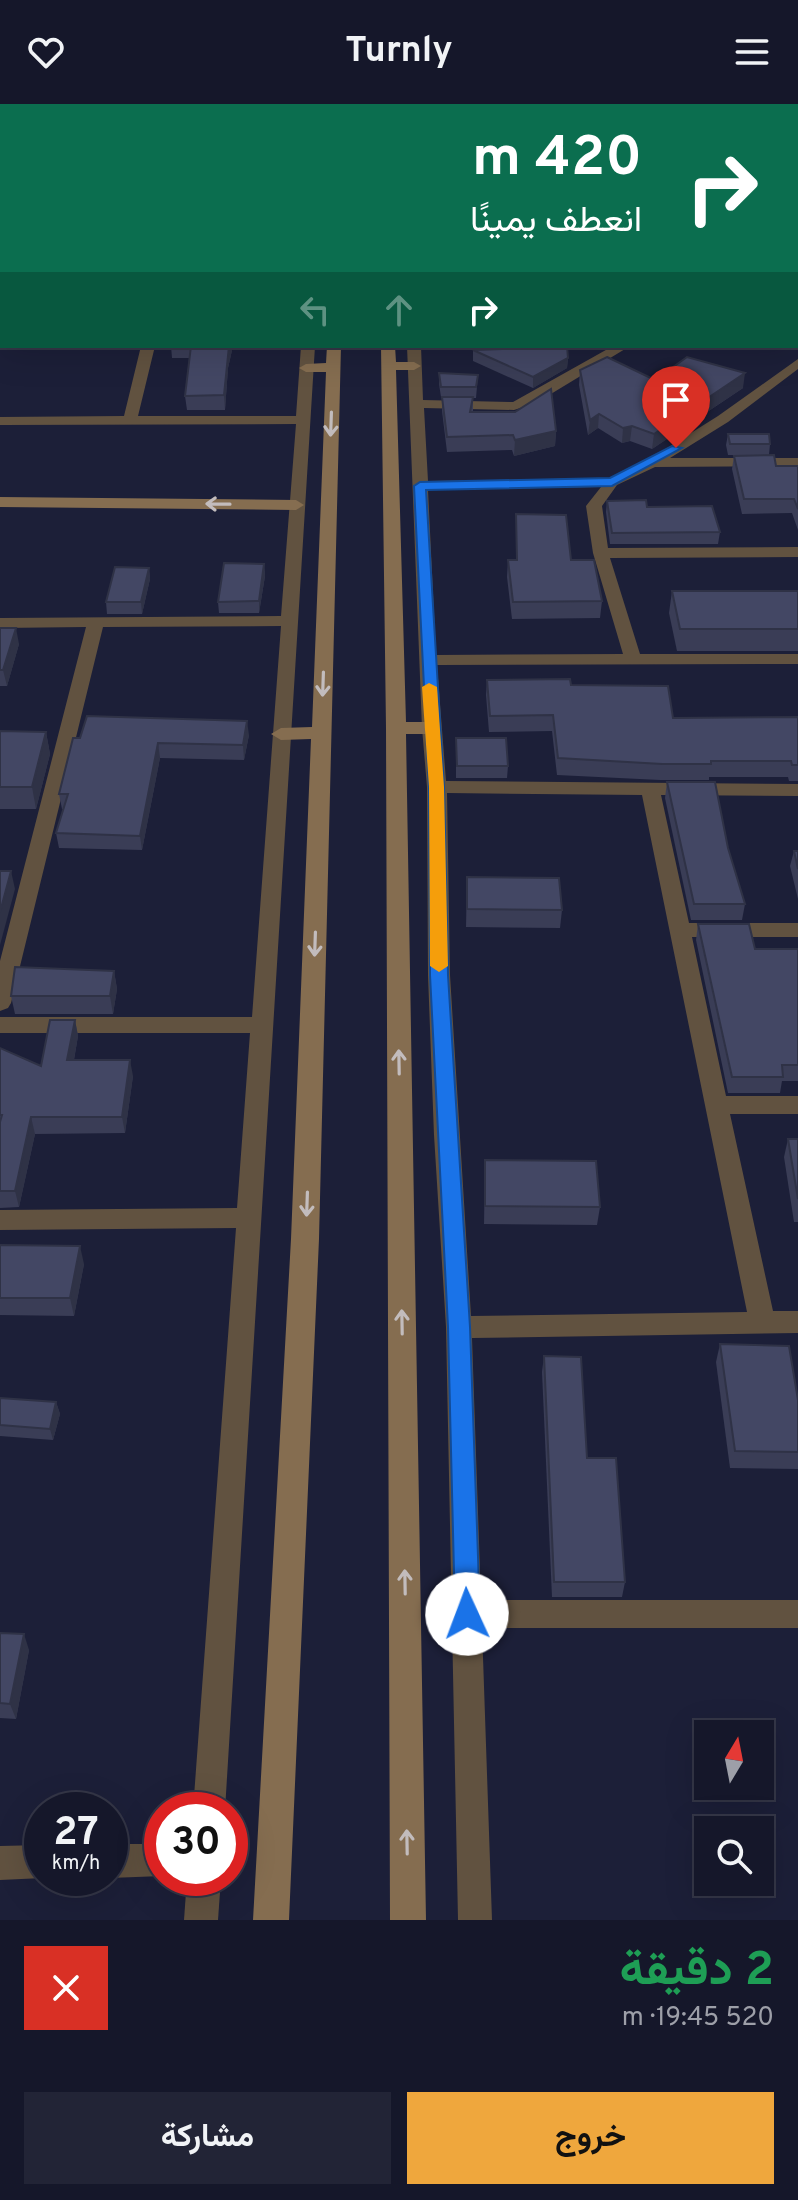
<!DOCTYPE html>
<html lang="ar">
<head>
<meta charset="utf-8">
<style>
	body { margin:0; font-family:Overpass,Vazirmatn,sans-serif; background:#222436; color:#f1f3f6; direction:rtl; height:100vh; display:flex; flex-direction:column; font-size:30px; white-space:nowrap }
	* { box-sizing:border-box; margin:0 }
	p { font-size:26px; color:#9d9fa8 }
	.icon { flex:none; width:44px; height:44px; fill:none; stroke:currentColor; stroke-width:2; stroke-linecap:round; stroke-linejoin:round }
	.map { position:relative; height:1816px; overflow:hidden; direction:ltr }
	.drawer { display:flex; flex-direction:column; background:#15172a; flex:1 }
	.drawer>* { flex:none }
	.top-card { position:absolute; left:0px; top:0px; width:798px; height:244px; box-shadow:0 8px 32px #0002,0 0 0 2px #343647; direction:rtl; background:#0b6e4f; color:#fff; overflow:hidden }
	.needle { width:52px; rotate:10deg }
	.buttons { position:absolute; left:694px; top:1616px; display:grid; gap:16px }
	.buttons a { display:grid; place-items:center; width:80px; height:80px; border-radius:0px; background:#15172a; box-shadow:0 8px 32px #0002,0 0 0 2px #343647; font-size:40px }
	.speed { position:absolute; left:24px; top:1688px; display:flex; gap:16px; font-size:40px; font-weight:700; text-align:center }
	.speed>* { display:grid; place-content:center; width:104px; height:104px; border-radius:50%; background:#15172a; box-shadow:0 8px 32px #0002,0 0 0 2px #343647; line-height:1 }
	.speed small { font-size:20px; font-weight:400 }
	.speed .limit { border:12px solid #d22; background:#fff; color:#111 }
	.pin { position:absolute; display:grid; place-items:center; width:68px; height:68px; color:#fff; margin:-82px -34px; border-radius:50% 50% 50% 0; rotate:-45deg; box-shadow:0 0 8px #0007 }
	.pin .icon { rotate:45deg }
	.me { position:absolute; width:88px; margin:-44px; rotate:358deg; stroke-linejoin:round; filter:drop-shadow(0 0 6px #0008) }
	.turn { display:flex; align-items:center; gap:28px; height:168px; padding:0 24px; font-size:36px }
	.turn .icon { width:104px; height:104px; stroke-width:2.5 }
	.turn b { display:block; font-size:56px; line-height:68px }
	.lanes { display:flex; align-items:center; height:76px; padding:0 24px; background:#0003; justify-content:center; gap:40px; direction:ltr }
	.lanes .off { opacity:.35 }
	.round { display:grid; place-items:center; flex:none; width:84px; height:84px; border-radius:0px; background:#222436 }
	.overview { display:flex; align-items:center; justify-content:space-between; height:136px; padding:0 24px }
	h1 { font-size:48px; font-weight:700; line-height:60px; color:#1e9e55 }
	.primary-button { display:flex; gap:16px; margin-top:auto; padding:16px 24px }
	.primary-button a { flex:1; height:92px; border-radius:0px; background:#efa73d; color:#111; font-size:32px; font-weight:700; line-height:92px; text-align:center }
	.primary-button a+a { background:#222436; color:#f1f3f6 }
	header { display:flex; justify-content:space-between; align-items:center; height:104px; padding:0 24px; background:#15172a; font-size:36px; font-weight:700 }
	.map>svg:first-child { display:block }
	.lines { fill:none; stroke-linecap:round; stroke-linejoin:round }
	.street { fill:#615240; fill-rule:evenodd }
	.secondary { fill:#856d50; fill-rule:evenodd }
	.wall { fill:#3a3d56 }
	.shaded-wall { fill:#2f3246 }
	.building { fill:#434764; stroke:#2f3246; stroke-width:2 }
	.oneway { stroke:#c2bcbd }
	.route { fill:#1a73e8; stroke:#114b97; stroke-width:2 }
	.slow { fill:#f59e0b }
</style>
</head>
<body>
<header><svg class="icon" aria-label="menu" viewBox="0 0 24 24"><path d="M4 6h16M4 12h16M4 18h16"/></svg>Turnly<svg class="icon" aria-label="heart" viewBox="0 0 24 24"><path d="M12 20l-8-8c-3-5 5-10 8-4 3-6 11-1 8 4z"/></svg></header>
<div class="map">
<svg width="798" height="1816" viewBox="0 0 798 1816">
	<rect width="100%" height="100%" fill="#1c1f38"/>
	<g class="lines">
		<g class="street">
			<path d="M128 0H139L127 2Z"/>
			<rect x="244" y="0" width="10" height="2"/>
			<path d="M276 0H302L303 2H277Z"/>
			<path d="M650 0H680L681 2H651Z"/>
			<path d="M0 8H2L0 17Z"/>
			<rect x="796" y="10" width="2" height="6"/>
			<rect x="0" y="91" width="2" height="6"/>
			<rect x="0" y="141" width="2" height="8"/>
			<path d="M798 225V233L796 234V226Z"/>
			<path d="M141 242H155L138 312H296L301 242H315L225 1706H193L236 1124 0 1126V1106L237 1104 250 929H0V913H252L281 522 103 523 11 899 8 904 0 907V857L86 523 0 524V514L281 512 296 320 0 321V313L124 312Z"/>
			<path d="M407 242H421L423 296 513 298 613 242H630L536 299 514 306 424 304 428 377 609 374 648 356 718 312 798 255V265L728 318 670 354H798V362L655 363 617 381 602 402 608 444 798 443V453L610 454 640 550H798V560L437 561 446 677 798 680V692L661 691 689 819H798V833H692L726 992H798V1010H730L773 1207H798V1229L472 1234 481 1496H798V1524H482L492 1816H458L446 1223 434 1031 428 871 427 683 422 624ZM601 383 586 402 593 449 623 550 436 551 428 386ZM447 689 642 691 747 1208 471 1212 450 871Z"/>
			<path d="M110 1740H162V1772L110 1774Z"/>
			<path d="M42 1741 43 1774 0 1776V1742Z"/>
			<path d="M187 1774H221L218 1816H184Z"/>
		</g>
		<g class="secondary">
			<path d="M337 0H349L336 2Z"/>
			<path d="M368 0H380L367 2Z"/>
			<path d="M327 242H341L319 1135 289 1816H253L291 1135 311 635 281 636 271 630 281 624 312 623 326 268H306L299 264 306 260 326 259Z"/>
			<path d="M381 242H395L396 258H414L421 262 414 266H396L406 618H431L441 624 431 630H406L426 1816H390L386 624Z"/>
			<path d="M0 393 296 396 304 401 296 406 0 403Z"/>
		</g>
	</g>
	<g class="wall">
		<path d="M0 163H2V219H0V198H2V196L0 197Z"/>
		<path d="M171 242H233L228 264 225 306H187L185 292 189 254H172Z"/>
		<path d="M473 246 568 254 567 264 533 284 473 257Z"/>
		<path d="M580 266 655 276 743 284 652 345 630 337 622 339 598 324 588 331 579 281Z"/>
		<path d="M439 269 478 271 476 294H473V308L556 327 555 342 514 352 512 346 447 348 442 307V293H441L439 280Z"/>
		<path d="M728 330 770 340 769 351H728L726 341Z"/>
		<path d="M734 352 776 362H798V426L792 409 742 410 732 365Z"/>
		<path d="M607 397 647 403 720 428 718 440H610L606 408Z"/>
		<path d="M516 410 602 497 600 514 512 515 507 473 508 456H516Z"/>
		<path d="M264 460 265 472 259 509H219L218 498Z"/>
		<path d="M149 464 150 475 142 510H107L106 498Z"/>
		<path d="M672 487H798V547H677L669 509Z"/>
		<path d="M0 524 19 540 7 582H0Z"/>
		<path d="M487 576 571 581 673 614 798 613V677H789L788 673H709V676H660L557 671 552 627 489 628 486 591Z"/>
		<path d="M0 627 46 628 50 650 36 705H0Z"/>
		<path d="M249 631 244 656 160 654 142 746 59 744 56 729 63 705H62L59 690 73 634Z"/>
		<path d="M456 634 508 662 507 674H456Z"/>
		<path d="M667 678 745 800 742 816H691L665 694Z"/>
		<path d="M794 747H798V795L790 762Z"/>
		<path d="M467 773 562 806 560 824 466 823Z"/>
		<path d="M698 820 755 845H798V977H782L780 989H728L696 836Z"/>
		<path d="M114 867 117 885 113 910H15L11 892Z"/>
		<path d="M75 916 78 932 74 956 133 972 125 1029 35 1030 19 1103 0 1104V944L41 962Z"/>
		<path d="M788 1035H798V1118H794L784 1053Z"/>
		<path d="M485 1056 600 1103 597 1121 484 1120Z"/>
		<path d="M0 1141 84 1160 74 1212 0 1211Z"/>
		<path d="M720 1240 798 1296V1365L730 1364 716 1258Z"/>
		<path d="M544 1252 587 1354 625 1478 622 1493H552L542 1268Z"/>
		<path d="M0 1294 56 1298 60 1310 53 1336 0 1332Z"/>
		<path d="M0 1529 29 1546 16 1615 0 1614Z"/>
	</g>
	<g class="shaded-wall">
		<path d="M798 209V222L796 224V211Z"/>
		<path d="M229 242H233L228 264 225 306 224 291Z"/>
		<path d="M568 254 567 264 533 284V273Z"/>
		<path d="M745 269 743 284 652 345 654 330Z"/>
		<path d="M599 310 598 324 588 331 590 316Z"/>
		<path d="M632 322 630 337 622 339 623 324Z"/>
		<path d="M556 327 555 342 514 352 515 336Z"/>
		<path d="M264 460 265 472 259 509V497Z"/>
		<path d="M149 464 150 475 142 510 141 498Z"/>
		<path d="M16 524 19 540 7 582 3 566Z"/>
		<path d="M247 617 249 631 244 656 243 641Z"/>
		<path d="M46 628 50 650 36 705 32 683Z"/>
		<path d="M158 639 160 654 142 746 140 732Z"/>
		<path d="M11 767 15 785 0 841V808Z"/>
		<path d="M114 867 117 885 113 910 110 892Z"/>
		<path d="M75 916 78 932 71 972 67 956Z"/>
		<path d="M130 956 133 972 125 1029 122 1013Z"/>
		<path d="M31 1013 35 1030 19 1103 15 1087Z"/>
		<path d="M80 1142 84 1160 74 1212 70 1194Z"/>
		<path d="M56 1298 60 1310 53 1336 50 1325Z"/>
		<path d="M24 1530 29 1546 16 1615 10 1600Z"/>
	</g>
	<g class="building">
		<path d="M45 0H110L109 2H44Z"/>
		<path d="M136 0H194L193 2H137Z"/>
		<path d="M2 43V79L0 77V44Z"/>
		<path d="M0 163H2V209H0V198H2L1 185H0Z"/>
		<path d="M796 163 798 164V184L796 186Z"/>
		<path d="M796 192H798V209L796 211Z"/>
		<path d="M191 242H229L224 291 185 292Z"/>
		<path d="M539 242H567L568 254 533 273 473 246 538 244Z"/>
		<path d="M607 253 655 276 687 253 745 269 654 330 632 322 623 324 599 310 590 316 580 266Z"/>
		<path d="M439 269 478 271 476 283H441Z"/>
		<path d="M551 285 556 327 515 336 513 331 447 333 442 293H473L470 308H515Z"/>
		<path d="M728 330H769L770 340H730Z"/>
		<path d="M774 351 776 362H798V405L794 395H744L734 352Z"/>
		<path d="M646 396 647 403 712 402 720 428 612 429 607 397Z"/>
		<path d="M516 410 566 411 571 456H594L602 497 513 498 508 456H517Z"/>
		<path d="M224 459 264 460 259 497 218 498Z"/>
		<path d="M115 463 149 464 141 498H106Z"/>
		<path d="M672 487H798V525H680Z"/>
		<path d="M0 524H16L3 566H0Z"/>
		<path d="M570 575 571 581 668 582 673 614 798 613V661H792L791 657H711V660H662L558 654 553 611 490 612 487 576Z"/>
		<path d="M87 612 247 617 243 641 158 639 140 732 56 729 68 690H59L73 634H80Z"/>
		<path d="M0 627 46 628 32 683H0Z"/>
		<path d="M456 634H506L508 662H457Z"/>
		<path d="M667 678H715L728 744 745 800H694Z"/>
		<path d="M794 747H798V765Z"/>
		<path d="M0 767H11L0 808Z"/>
		<path d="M467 773 559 774 562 806 467 805Z"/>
		<path d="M698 820H749L755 845H798V961H782L783 973H732Z"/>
		<path d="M15 863 114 867 110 892H11Z"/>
		<path d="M50 916H75L67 956H130L122 1013H31L15 1087H0V1018L2 1011H0V944L41 962Z"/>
		<path d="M788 1035H798V1095Z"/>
		<path d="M485 1056 596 1057 600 1103 485 1102Z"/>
		<path d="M0 1141 80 1142 70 1194H0Z"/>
		<path d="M720 1240 789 1242 798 1296V1348L735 1347Z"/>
		<path d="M544 1252 581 1253 587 1354H616L625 1478H554Z"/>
		<path d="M0 1294 56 1298 50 1325 0 1321Z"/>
		<path d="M0 1529 24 1530 10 1600 0 1599Z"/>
	</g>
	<defs><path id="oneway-shaft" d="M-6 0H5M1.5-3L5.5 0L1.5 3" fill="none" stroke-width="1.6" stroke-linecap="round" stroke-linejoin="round" transform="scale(2)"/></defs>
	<g class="oneway">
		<use href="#oneway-shaft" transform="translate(331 320) rotate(92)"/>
		<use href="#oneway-shaft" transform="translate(218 400) rotate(-179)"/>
		<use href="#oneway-shaft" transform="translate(323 580) rotate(92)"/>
		<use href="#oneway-shaft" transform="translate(315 840) rotate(92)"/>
		<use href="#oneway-shaft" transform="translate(399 958) rotate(-91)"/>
		<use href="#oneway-shaft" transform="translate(307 1100) rotate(92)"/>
		<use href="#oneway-shaft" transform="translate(402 1218) rotate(-91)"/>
		<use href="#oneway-shaft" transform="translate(405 1478) rotate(-91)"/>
		<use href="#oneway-shaft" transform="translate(407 1738) rotate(-91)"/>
	</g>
	<path class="route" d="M672 342 682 344 612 382 426 386 444 683 448 871 470 1223 480 1510 476 1519 467 1522 458 1519 455 1510 448 1223 430 871 429 683 414 382 420 378 610 374Z"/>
	<path class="slow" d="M429 579 437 583 444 683 448 862 439 868 430 862 429 683 422 583Z"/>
</svg>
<div class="buttons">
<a><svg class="needle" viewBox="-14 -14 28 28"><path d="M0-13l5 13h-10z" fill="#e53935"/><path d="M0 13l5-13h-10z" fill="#9d9fa8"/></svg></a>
<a><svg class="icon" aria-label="search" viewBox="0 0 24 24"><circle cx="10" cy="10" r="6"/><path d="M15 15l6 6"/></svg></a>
</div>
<div class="speed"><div>27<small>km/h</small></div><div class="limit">30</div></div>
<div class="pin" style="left:676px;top:344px;background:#d93025"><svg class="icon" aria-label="arrive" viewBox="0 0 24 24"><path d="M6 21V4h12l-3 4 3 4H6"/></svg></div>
<svg class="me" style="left:467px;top:1510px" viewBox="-20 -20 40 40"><circle r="19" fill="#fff"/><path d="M0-13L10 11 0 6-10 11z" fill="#1a73e8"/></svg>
<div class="top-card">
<div class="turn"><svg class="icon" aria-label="right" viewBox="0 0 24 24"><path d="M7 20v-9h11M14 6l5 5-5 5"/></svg><div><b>420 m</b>انعطف يمينًا</div></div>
<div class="lanes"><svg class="icon off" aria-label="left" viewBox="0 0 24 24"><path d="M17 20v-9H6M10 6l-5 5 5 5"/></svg><svg class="icon off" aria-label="ahead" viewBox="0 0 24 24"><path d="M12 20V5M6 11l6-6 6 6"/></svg><svg class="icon" aria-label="right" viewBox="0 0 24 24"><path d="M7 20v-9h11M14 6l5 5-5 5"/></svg></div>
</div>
</div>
<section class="drawer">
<div class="overview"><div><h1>2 دقيقة</h1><p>520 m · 19:45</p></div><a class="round" style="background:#d93025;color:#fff"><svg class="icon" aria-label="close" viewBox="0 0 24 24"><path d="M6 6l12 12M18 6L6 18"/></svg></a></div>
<div class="primary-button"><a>خروج</a><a>مشاركة</a></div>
</section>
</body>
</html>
